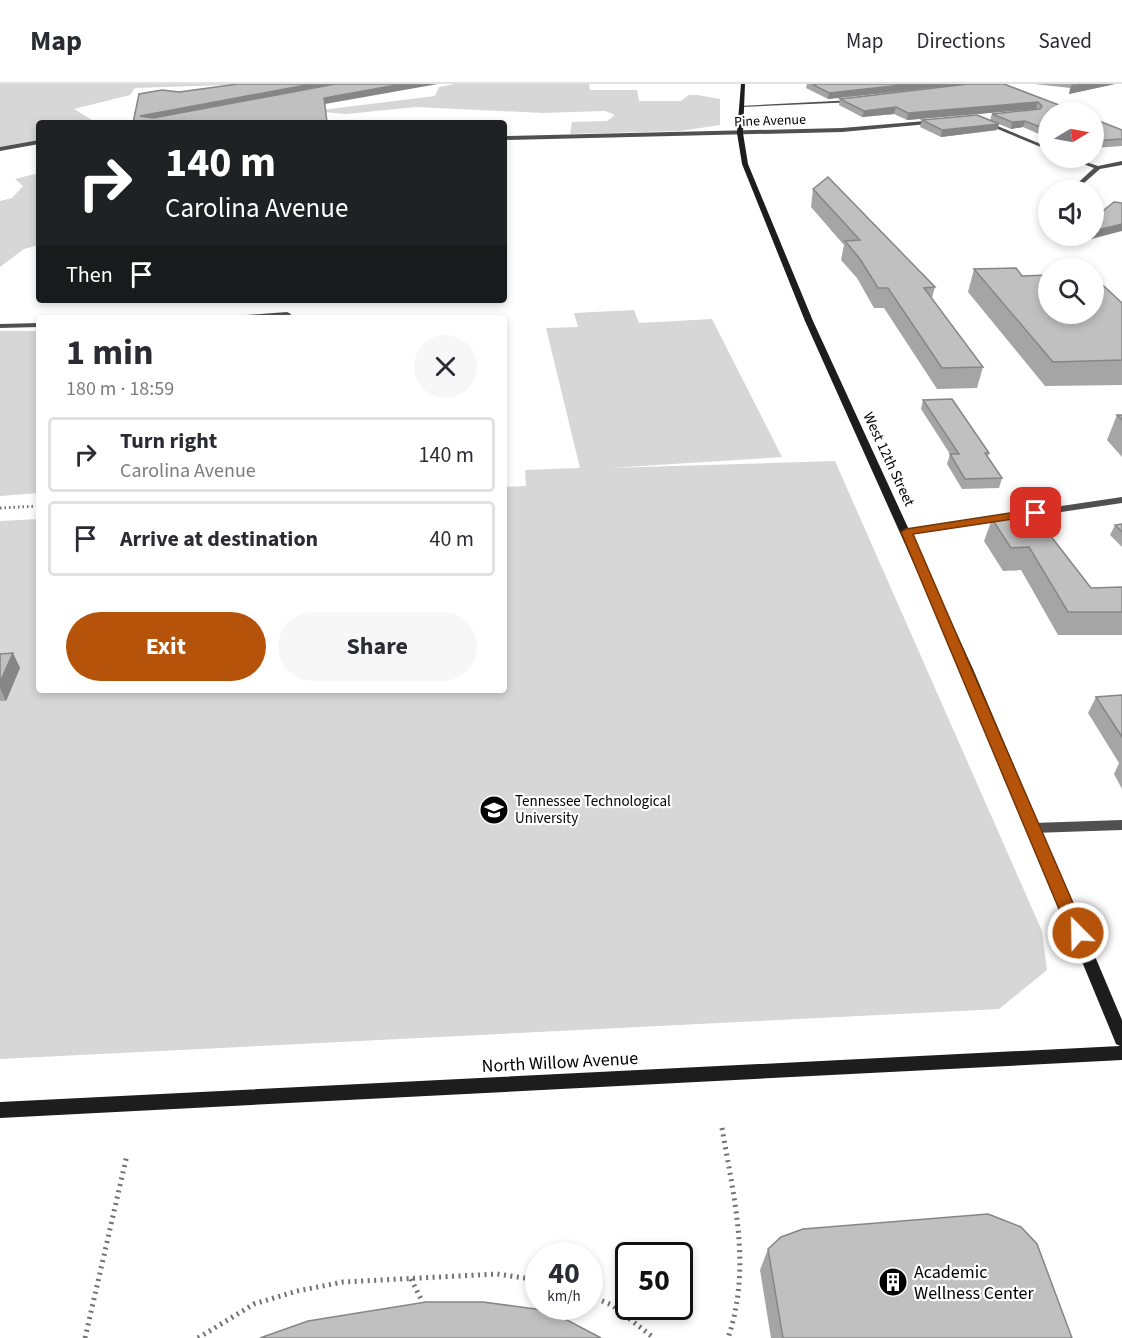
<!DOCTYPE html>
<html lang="en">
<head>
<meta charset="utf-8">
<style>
	body { margin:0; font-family:"Source Sans 3",sans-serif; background:#f7f7f7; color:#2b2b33; height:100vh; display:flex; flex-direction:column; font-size:22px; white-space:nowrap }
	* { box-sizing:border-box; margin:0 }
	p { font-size:20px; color:#7c7c81 }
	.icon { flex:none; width:33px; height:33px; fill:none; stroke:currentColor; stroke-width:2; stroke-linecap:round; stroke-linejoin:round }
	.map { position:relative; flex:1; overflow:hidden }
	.sheet { position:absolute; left:36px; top:231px; width:471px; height:378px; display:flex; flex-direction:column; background:#fff; border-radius:6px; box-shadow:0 3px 9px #0003 }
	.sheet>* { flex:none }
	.hud { position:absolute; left:36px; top:36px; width:471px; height:183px; border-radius:6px; box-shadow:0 3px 9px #0003; background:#202124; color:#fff; overflow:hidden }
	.needle { width:39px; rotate:80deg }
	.tools { position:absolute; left:1038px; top:18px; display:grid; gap:12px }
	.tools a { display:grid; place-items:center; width:66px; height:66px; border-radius:50%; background:#fff; box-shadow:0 3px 9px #0003; font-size:30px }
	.speed { position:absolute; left:525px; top:1158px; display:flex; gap:12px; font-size:30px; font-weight:700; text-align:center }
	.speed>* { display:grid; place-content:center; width:78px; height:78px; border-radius:50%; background:#fff; box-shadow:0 3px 9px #0003; line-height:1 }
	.speed small { font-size:15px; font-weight:400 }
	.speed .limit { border:3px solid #111; border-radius:9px; background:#fff; color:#111 }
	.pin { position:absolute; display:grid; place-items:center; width:51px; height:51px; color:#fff; margin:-26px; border-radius:12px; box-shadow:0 3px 9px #0006 }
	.me { position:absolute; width:66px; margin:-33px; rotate:337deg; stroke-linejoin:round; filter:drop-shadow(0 0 4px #0008) }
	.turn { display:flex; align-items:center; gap:21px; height:126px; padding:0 30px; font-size:27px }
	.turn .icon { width:78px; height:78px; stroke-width:2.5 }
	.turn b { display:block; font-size:42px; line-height:51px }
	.then { display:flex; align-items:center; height:57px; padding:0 30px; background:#0003; gap:12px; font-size:22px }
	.round { display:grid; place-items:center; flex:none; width:63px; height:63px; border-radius:32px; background:#f7f7f7 }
	.head { display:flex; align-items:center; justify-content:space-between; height:102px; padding:0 30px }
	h1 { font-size:36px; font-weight:700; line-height:45px }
	.button { display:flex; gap:12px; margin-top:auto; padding:12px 30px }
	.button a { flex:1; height:69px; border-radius:36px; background:#b45309; color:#fff; font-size:24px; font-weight:700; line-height:69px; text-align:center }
	.button a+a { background:#f7f7f7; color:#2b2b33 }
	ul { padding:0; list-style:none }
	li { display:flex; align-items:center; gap:18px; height:75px; margin:0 12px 9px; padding:0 18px; border:3px solid #e1e1e2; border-radius:6px }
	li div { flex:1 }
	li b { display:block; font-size:22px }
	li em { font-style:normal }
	header { display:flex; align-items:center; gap:36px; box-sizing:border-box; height:84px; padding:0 30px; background:#fff; border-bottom:2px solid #e1e1e2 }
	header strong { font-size:28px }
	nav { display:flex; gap:33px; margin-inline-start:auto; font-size:21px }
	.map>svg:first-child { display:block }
	.green { fill:#d7d7d7 }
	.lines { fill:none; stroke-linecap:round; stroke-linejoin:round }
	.path-far1 { stroke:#727272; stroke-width:3; stroke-dasharray:1.5 3; stroke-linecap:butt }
	.path { stroke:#727272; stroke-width:5; stroke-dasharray:2 4.5; stroke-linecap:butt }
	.service { fill:#505050; fill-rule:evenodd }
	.minor { fill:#505050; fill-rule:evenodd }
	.secondary { fill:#1d1d1d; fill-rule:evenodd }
	.wall { fill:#a5a5a5 }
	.shaded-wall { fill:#868686 }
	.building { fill:#c0c0c0; stroke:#868686; stroke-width:1.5 }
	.route { fill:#b45309; stroke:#753606; stroke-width:1.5 }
	.labels { text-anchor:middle; stroke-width:4.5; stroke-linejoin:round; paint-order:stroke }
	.far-street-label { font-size:14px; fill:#000; stroke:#fff }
	.street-label { font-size:15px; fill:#000; stroke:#fff }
	.poi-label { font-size:15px; fill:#000; stroke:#fff; text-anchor:start }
	.near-street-label { font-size:18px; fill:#000; stroke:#fff }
	.near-poi-label { font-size:18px; fill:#000; stroke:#fff; text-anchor:start }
</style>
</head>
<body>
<header>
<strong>Map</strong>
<nav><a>Map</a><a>Directions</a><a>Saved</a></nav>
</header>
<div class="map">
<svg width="1122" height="1254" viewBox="0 0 1122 1254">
	<rect width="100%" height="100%" fill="#fff"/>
	<g class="green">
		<path d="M0 0H254L135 4 130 11 74 25 92 36 89 39H39V56L0 63Z"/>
		<path d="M455 0H589L590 6H637L639 17H681L689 11H698L720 15V41L680 47 570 50 572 38 607 37 615 31 605 27 543 29 416 23 346 30 313 27 435 12 439 3Z"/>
		<path d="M39 89V161L24 165 0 183V117L12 114 23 102 15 95Z"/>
		<path d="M634 226 639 239 712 235 782 373 610 384 835 377 1042 847 1047 886 999 925 0 975V437L39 435V606H504V403L526 402 525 386 580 384 546 244 578 243 574 229Z"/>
		<path d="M0 247H39V409L0 412Z"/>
	</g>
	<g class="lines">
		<path class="path-far1" d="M0 424 39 422"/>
		<g class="path">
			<path d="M722 1044C734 1115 752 1184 728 1254"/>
			<path d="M411 1195 424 1221"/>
			<path d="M590 1212 612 1221 654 1254"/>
			<path d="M85 1254 127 1071"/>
			<path d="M198 1254 254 1220 297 1207 343 1198 497 1190 538 1196"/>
		</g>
		<path class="service" d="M1122 736V746L1033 749 1028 748 1026 744 1028 740 1033 739Z"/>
		<g class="minor">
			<path d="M854 16 856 18 742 23 740 22Z"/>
			<path d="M937 36 939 39 842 48 504 56V52L842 44Z"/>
			<path d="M983 36 1048 63V66L981 38Z"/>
			<path d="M39 56V60L0 67V63Z"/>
			<path d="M1067 74H1074L1098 82 1122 77V81L1100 85 1076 106H1070L1094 84Z"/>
			<path d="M287 228 291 230 290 232 228 234 232 232Z"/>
			<path d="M39 239V243L0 244V240Z"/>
			<path d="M1122 413V419L906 451 901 448 906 445Z"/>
		</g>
		<path class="secondary" d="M741 0H745L743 49 748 80 813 237 973 585 1122 936V976L0 1034V1018L1120 962 1116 960 1114 955 961 585 805 237 742 80 737 49Z"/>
	</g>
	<g class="wall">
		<path d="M807 0H1004L1077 28H1048V54L1023 43 1011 45 999 40 997 46 941 53 920 43 922 36H990L992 30 1036 25 907 36 894 30 862 33 839 21 840 15 967 0 828 15 806 4Z"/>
		<path d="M1035 0H1115L1069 10 1070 4Z"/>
		<path d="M1094 35 1122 46V62L1094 64Z"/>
		<path d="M813 105 935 203 932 214 983 283 977 304 937 305 884 224H874L857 194 841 176 844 161 811 123Z"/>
		<path d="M974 185 1022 192 1122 219V301L1045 302 968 208Z"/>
		<path d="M923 316 989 369 988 373 1002 394 999 404 962 405 947 380 950 370 921 325Z"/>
		<path d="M1117 331H1122V373L1107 356Z"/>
		<path d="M992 435 1091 504 1122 503V551H1058L1021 486 1003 487 984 457Z"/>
		<path d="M1122 440V463L1110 451 1115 441Z"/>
		<path d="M13 569 20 584 6 617H0V570Z"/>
		<path d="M1122 611V705L1114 690 1119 679 1088 629 1096 613Z"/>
		<path d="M768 1165 1072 1254H771L760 1186Z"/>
	</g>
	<g class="shaded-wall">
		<path d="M311 0H345L143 39 140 32Z"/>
		<path d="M402 0H438L325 20 327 39 324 14Z"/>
		<path d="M911 0H968L828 15 829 9Z"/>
		<path d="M1086 0H1115L1069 10 1071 3Z"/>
		<path d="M1038 18 1036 25 907 36 908 29Z"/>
		<path d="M896 23 894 30 862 33 864 27Z"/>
		<path d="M1025 37 1023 43 1011 45 1012 38Z"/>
		<path d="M999 40 997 46 941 53 942 46Z"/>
		<path d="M1122 140V147L1068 161 1070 153 1075 152H1094V147Z"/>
		<path d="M13 569 20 584 6 617 0 604V598Z"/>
	</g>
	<g class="building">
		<path d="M238 0H311L140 32 153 34 335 0H402L324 14 327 38 300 39H133L139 10 162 6 179 8Z"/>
		<path d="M812 0H911L829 9Z"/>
		<path d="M968 0H1004L1077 28H1048V46L1025 37 1012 38 992 30 1040 25 1042 22 1038 18 908 29 896 23 864 27 840 15Z"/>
		<path d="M1075 0H1086L1071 3Z"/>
		<path d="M977 31 999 40 942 46 922 36Z"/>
		<path d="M1094 35 1122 46V55L1094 57Z"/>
		<path d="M828 93 935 203 924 204 983 283 942 284 888 204H878L860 175 845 157 860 156 813 105Z"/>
		<path d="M1114 118 1122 119V140L1094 147V134Z"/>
		<path d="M1016 184 1022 192 1048 191V230H1094V193L1122 219V276L1053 278 974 185Z"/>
		<path d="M952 315 989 369H985L1002 394 965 395 950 370H959L923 316Z"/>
		<path d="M1117 331H1122V336Z"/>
		<path d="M1036 433 1091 504 1122 503V528H1068L1029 463 1011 464 992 435Z"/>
		<path d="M1122 440V448L1115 441Z"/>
		<path d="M13 569 0 598V570Z"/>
		<path d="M1122 611V653L1096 613Z"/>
		<path d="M988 1130 1021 1143 1037 1160 1072 1254H783L768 1165 781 1153 803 1145Z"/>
		<path d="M426 1218H483L550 1227 601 1254H260L308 1237Z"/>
	</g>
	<path class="route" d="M1036 425 1041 429 1039 431 913 450 1086 849 1083 854H1072L1069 849 901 448 906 445Z"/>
	<defs>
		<g id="university-disc" transform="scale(1.5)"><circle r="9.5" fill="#000" stroke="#fff"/><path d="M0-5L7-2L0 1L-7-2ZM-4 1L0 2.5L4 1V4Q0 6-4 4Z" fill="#fff"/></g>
		<g id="building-disc" transform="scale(1.5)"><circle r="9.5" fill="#000" stroke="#fff"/><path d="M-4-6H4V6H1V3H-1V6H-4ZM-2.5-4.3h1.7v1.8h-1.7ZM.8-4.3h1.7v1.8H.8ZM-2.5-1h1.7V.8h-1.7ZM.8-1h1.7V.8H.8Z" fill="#fff"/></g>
	</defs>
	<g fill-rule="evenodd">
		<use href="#university-disc" x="494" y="726"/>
		<use href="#building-disc" x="893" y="1198"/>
	</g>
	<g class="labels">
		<g class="far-street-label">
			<text transform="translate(770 36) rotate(-2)" y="5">Pine Avenue</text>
		</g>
		<g class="street-label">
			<text transform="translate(889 375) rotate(65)" y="5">West 12th Street</text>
		</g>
		<g class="poi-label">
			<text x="515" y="722">Tennessee Technological<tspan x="515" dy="17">University</tspan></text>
		</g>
		<g class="near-street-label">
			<text transform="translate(560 978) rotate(-3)" y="6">North Willow Avenue</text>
		</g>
		<g class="near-poi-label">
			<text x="914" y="1194">Academic<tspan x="914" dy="21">Wellness Center</tspan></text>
		</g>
	</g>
</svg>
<div class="tools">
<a><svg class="needle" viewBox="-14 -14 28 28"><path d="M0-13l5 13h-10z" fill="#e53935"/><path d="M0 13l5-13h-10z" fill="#7c7c81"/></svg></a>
<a><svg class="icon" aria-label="sound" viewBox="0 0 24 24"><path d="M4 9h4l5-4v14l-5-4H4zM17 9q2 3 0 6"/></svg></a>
<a><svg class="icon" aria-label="search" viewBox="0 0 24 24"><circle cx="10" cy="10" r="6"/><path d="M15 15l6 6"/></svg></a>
</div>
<div class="speed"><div>40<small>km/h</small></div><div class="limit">50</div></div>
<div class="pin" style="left:1036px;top:429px;background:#d93025"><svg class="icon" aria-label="arrive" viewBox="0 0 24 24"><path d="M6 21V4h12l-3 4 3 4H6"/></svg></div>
<svg class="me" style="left:1078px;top:849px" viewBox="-20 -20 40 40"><circle r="17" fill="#b45309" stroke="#fff" stroke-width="3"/><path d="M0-11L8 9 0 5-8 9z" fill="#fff"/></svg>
<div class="hud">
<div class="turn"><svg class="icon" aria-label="right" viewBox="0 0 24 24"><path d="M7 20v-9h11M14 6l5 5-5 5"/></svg><div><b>140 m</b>Carolina Avenue</div></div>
<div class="then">Then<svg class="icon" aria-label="arrive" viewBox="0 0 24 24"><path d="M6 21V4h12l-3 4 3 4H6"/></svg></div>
</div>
<section class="sheet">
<div class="head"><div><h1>1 min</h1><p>180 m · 18:59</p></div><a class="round"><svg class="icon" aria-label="close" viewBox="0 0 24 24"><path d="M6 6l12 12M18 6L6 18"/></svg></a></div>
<ul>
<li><svg class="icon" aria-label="right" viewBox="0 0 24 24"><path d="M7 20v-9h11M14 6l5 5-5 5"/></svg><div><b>Turn right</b><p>Carolina Avenue</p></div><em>140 m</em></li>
<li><svg class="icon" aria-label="arrive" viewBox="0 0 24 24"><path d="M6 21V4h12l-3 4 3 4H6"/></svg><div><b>Arrive at destination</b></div><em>40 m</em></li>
</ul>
<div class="button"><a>Exit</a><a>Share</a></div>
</section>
</div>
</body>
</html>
